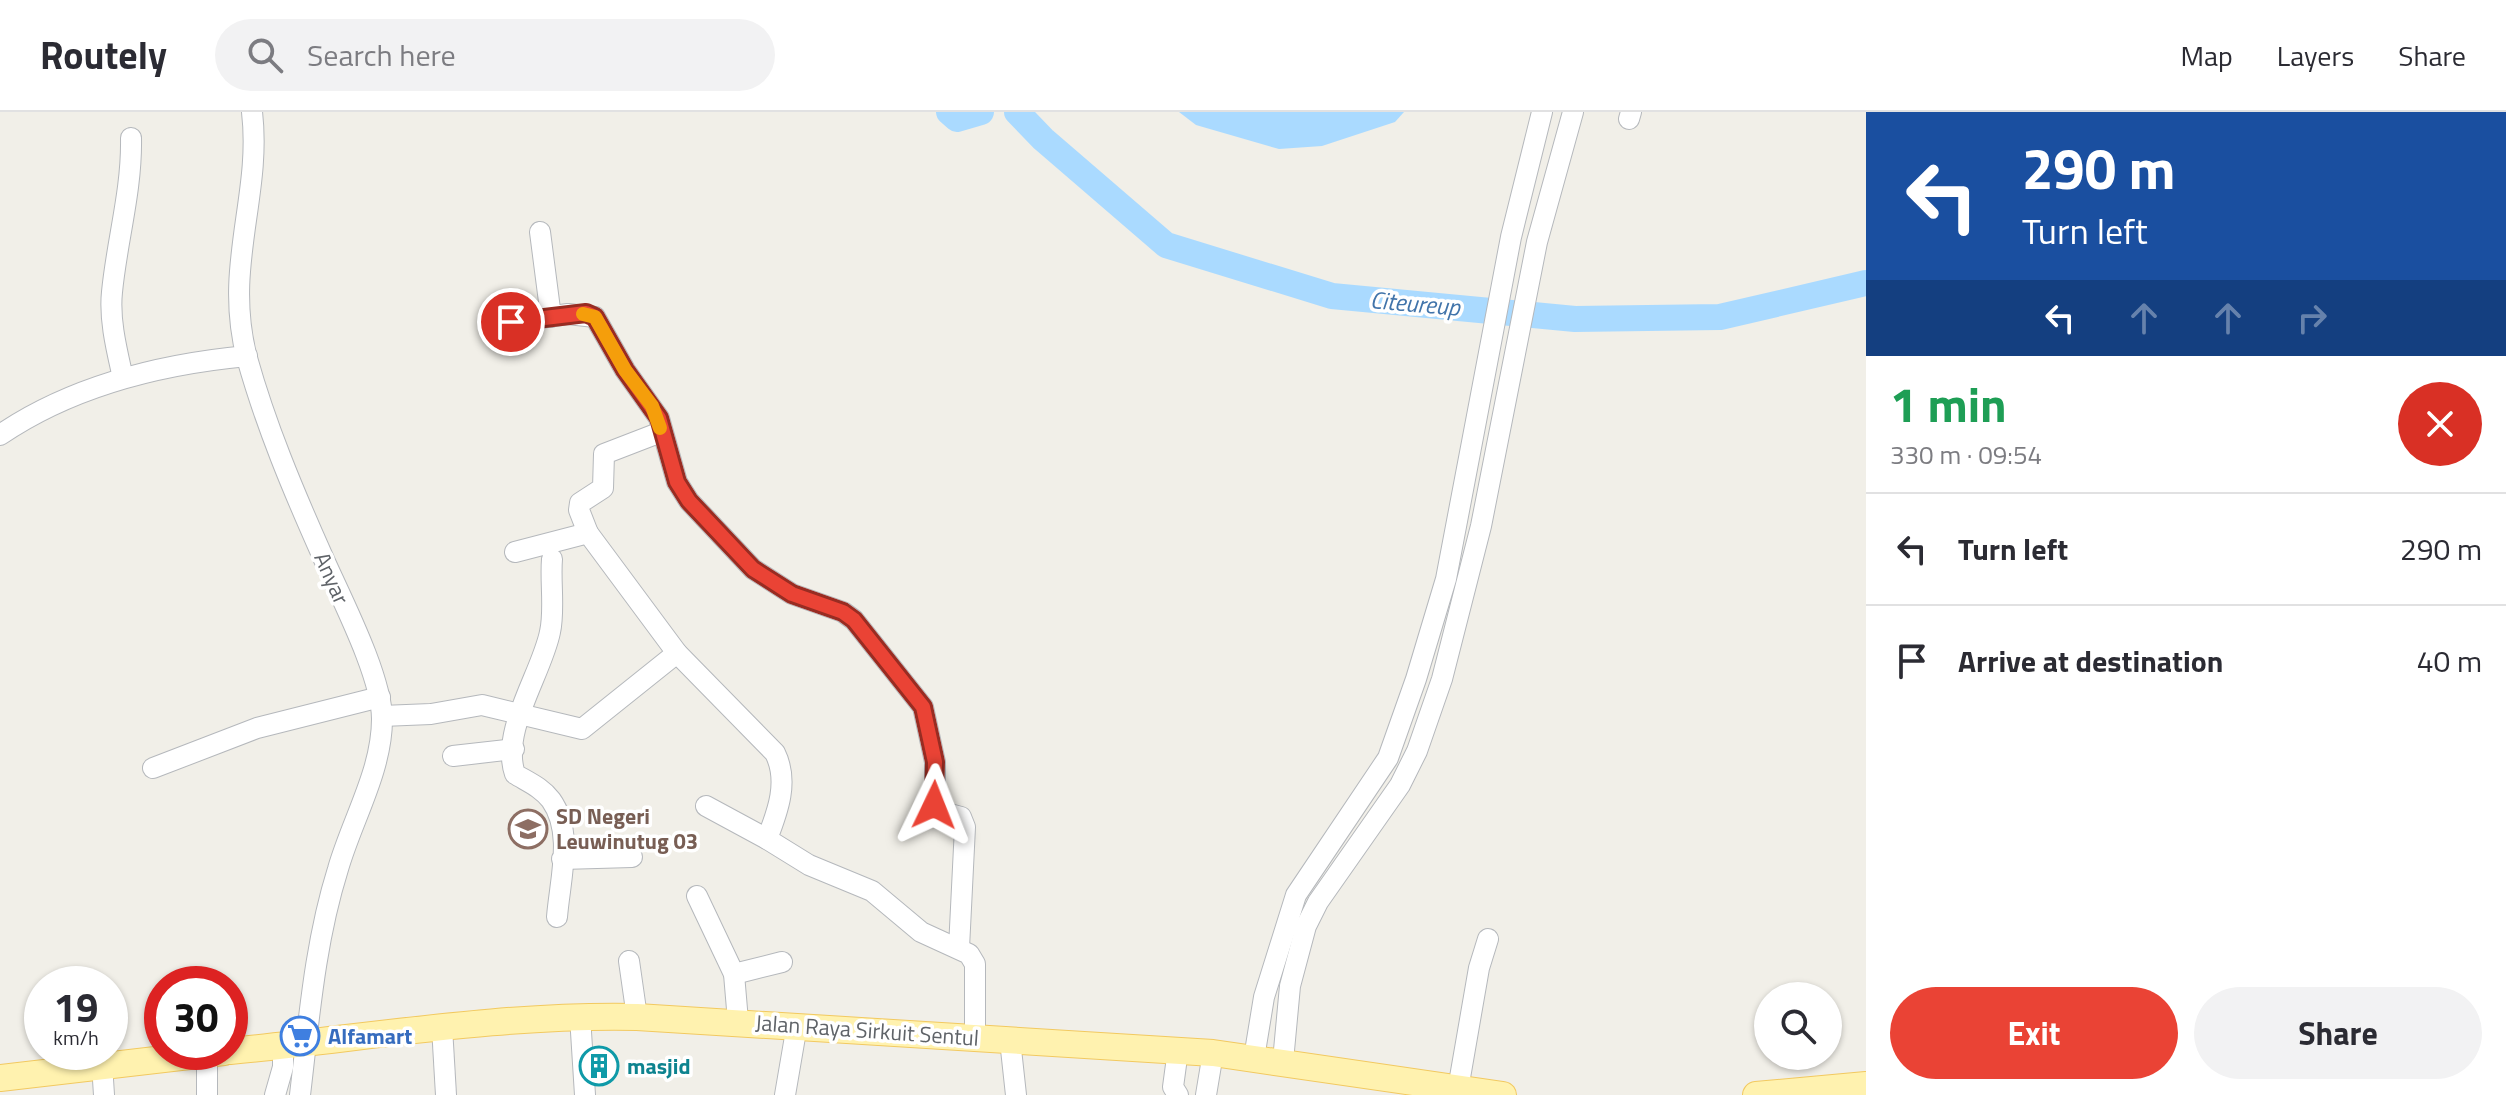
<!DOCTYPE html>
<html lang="en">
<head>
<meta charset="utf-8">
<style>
	body { margin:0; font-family:"Titillium Web",sans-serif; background:#f2f2f3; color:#2b2b33; height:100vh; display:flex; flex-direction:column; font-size:30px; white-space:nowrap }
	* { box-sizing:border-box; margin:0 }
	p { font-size:26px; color:#7c7c81 }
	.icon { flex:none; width:44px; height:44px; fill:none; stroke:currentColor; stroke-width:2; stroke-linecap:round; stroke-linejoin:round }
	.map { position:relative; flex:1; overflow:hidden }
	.drawer { display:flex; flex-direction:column; background:#fff; width:640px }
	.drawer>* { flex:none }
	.banner { background:#1a4fa0; color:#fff; overflow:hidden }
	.controls { position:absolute; left:1754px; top:870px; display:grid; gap:16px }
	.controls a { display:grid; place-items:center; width:88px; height:88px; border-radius:50%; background:#fff; box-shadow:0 2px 6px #0004; font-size:40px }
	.speed { position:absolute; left:24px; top:854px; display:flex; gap:16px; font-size:40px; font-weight:700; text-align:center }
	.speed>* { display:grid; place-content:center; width:104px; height:104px; border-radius:50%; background:#fff; box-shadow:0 2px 6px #0004; line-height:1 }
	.speed small { font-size:20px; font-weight:400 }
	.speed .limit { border:12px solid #d22; background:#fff; color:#111 }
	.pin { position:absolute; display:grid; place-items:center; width:68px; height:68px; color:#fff; margin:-34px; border:4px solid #fff; border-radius:50%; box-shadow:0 2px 8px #0007 }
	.me { position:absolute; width:88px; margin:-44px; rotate:2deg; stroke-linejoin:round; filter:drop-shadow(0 0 6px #0008) }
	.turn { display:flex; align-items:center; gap:28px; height:168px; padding:0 24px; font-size:36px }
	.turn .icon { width:104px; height:104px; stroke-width:2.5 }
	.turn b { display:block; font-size:56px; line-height:68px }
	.lanes { display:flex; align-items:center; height:76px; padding:0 24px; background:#0003; justify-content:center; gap:40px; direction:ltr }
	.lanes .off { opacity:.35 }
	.round { display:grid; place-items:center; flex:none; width:84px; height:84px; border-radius:42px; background:#f2f2f3 }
	.head { display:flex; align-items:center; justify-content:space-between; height:136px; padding:0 24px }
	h1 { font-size:48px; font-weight:700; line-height:60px; color:#1e9e55 }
	.cta { display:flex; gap:16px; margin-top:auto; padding:16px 24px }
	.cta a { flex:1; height:92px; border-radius:48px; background:#ea4335; color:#fff; font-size:32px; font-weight:700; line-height:92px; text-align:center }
	.cta a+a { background:#f2f2f3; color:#2b2b33 }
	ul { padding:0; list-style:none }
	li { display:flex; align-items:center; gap:24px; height:112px; padding:0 24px; border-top:2px solid #e1e1e2 }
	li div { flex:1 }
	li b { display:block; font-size:30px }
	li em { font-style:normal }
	header { display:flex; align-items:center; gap:48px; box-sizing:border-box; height:112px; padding:0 40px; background:#fff; border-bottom:2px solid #e1e1e2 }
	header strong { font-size:38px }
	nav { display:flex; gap:44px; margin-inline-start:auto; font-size:28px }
	.search { width:560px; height:72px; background:#f2f2f3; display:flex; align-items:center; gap:20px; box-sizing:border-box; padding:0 28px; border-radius:44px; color:#7c7c81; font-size:30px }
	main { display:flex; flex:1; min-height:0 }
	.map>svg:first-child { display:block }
	.water { fill:#aadaff }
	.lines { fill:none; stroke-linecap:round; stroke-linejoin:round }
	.river { stroke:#aadaff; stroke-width:26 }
	.minor-casing { stroke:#b5b8bc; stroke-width:22 }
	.major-casing { stroke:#f2c960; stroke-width:28 }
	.minor { stroke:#fff; stroke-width:20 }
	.major { stroke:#fff2af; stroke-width:26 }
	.route-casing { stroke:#982c22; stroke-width:20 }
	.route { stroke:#ea4335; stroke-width:14 }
	.slow { stroke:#f59e0b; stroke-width:14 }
	.labels { text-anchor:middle; stroke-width:7; stroke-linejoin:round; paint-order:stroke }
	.street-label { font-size:22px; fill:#5f6368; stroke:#fff }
	.education-label { font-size:22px; font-weight:bold; fill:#785e54; stroke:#fff; text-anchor:start }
	.shop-label { font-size:22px; font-weight:bold; fill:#366cbe; stroke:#fff; text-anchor:start }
	.culture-label { font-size:22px; font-weight:bold; fill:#0d838f; stroke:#fff; text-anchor:start }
	.water-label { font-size:24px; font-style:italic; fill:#4174aa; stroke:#fff }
</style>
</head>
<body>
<header>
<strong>Routely</strong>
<div class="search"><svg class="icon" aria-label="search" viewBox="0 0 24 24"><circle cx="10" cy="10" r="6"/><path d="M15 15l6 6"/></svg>Search here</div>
<nav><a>Map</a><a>Layers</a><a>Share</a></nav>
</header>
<main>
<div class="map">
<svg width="1866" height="983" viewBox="0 0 1866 983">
	<rect width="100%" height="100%" fill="#f1efe8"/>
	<path class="water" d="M1179 0H1404L1395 10 1322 34 1279 37 1196 13Z"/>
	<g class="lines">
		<g class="river">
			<path d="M949 0 957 7 981 0"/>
			<path d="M1017 0 1043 27 1166 133 1332 184 1575 207 1720 205 1866 171"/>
		</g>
		<g class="minor-casing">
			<g id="minor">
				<path d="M252 0C262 84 223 155 247 246 266 314 293 378 322 443 340 484 382 564 382 607 382 659 352 708 338 757 315 830 309 907 300 983"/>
				<path d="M1629 7 1631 0"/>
				<path d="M540 120 551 205"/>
				<path d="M511 210 568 202 595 205 625 258 659 306 677 370 689 389 753 457 792 482 843 500 854 508 923 595 935 650V698L961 705 965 715 959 836"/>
				<path d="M123 266C117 239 109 208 112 180 117 128 132 79 131 26"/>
				<path d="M0 323C72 274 162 252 247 244"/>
				<path d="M588 421 579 398 580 391 603 376 604 342 661 320"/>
				<path d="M515 440 588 421 677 541 775 641C789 669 778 699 767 727L809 753 872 779 921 820 969 842 975 852V926"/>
				<path d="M552 447C550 470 555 498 550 520 542 561 500 619 515 662 528 670 541 675 551 688 574 720 560 767 557 805"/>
				<path d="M382 604 431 602 482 593 582 617 677 541"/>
				<path d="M453 644 514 637"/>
				<path d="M153 656 257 616 380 585"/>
				<path d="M706 694 767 727"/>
				<path d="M562 747 632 745"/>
				<path d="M697 784 734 862 738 909"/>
				<path d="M629 849 637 905"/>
				<path d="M734 862 782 850"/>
				<path d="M580 904 585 983"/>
				<path d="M442 915 446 983"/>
				<path d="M1010 928 1016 983"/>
				<path d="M1254 946 1264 885 1296 783 1388 646 1416 567 1446 467 1511 125 1542 0"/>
				<path d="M1283 949 1290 874 1306 814 1318 790 1400 673 1417 639 1442 567 1481 414 1537 130 1573 0"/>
				<path d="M102 952 104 983"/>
				<path d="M1458 977 1479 856 1488 827"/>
				<path d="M207 983V942"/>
				<path d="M275 983 283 955V934"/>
				<path d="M785 983 797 913"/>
				<path d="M1178 983 1173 975 1178 938"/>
				<path d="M1206 983 1213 941"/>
			</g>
		</g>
		<g class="major-casing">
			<g id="major">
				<path d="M230 939C365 926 501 902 637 905L1213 941 1503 983"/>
				<path d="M0 966 224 940"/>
				<path d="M1756 983 1866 973"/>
			</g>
		</g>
		<use href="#minor" class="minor"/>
		<use href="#major" class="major"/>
	</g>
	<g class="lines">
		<g class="route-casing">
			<path id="route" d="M511 210 586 201 595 205 625 258 659 306 677 370 689 389 753 457 792 482 843 500 854 508 923 595 935 650 934 693"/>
		</g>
		<use href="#route" class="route"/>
		<path class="slow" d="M583 202 595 205 625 258 652 294 660 316"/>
	</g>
	<defs>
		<g id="school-ring" transform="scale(2)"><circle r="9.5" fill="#fff" stroke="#8d6e63" stroke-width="1.5"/><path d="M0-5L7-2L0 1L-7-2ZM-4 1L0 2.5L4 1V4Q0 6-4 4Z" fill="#8d6e63"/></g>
		<g id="supermarket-ring" transform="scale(2)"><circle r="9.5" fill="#fff" stroke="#3f7fe0" stroke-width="1.5"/><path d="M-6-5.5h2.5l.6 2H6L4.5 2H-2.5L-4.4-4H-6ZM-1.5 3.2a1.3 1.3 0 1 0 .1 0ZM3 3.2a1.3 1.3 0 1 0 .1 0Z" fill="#3f7fe0"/></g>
		<g id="building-ring" transform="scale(2)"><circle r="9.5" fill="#fff" stroke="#0f9aa8" stroke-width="1.5"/><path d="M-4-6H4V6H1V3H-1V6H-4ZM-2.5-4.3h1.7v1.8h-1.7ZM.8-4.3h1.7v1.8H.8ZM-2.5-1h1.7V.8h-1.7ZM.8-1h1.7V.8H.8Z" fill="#0f9aa8"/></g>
	</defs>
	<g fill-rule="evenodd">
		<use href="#school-ring" x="528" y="717"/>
		<use href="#supermarket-ring" x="300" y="924"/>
		<use href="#building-ring" x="599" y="954"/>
	</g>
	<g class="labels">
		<g class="street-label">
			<text transform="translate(332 466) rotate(66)" y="8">Anyar</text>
			<text transform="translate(867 918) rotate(4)" y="8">Jalan Raya Sirkuit Sentul</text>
		</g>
		<g class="education-label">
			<text x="556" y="712">SD Negeri<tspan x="556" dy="25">Leuwinutug 03</tspan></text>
		</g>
		<g class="shop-label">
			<text x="328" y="932">Alfamart</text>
		</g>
		<g class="culture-label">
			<text x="627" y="962">masjid</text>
		</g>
		<g class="water-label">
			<text transform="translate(1415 192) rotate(5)" y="8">Citeureup</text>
		</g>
	</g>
</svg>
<div class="controls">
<a><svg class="icon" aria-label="search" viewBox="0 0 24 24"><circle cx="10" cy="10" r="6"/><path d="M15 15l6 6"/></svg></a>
</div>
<div class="speed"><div>19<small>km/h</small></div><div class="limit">30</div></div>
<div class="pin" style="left:511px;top:210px;background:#d93025"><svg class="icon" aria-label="arrive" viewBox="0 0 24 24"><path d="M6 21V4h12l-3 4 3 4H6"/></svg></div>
<svg class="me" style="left:934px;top:693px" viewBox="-20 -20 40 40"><path d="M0-17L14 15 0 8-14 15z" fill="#ea4335" stroke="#fff" stroke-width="4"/></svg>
</div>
<section class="drawer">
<div class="banner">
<div class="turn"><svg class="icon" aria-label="left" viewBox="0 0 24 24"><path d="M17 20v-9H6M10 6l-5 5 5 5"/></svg><div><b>290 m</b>Turn left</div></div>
<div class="lanes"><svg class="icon" aria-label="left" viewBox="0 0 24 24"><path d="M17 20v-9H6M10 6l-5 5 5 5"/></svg><svg class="icon off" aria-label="ahead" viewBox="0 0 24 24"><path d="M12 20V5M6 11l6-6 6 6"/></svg><svg class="icon off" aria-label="ahead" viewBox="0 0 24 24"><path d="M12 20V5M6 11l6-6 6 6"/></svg><svg class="icon off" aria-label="right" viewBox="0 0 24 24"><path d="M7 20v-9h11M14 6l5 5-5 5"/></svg></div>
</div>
<div class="head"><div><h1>1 min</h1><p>330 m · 09:54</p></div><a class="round" style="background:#d93025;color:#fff"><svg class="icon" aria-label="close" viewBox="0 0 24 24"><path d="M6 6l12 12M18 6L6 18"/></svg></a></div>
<ul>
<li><svg class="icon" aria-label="left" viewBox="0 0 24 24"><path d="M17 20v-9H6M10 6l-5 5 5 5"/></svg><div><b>Turn left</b></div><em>290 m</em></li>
<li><svg class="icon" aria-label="arrive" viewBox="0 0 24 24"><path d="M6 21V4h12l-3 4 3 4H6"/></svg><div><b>Arrive at destination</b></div><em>40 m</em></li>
</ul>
<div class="cta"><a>Exit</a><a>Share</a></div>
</section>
</main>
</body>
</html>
